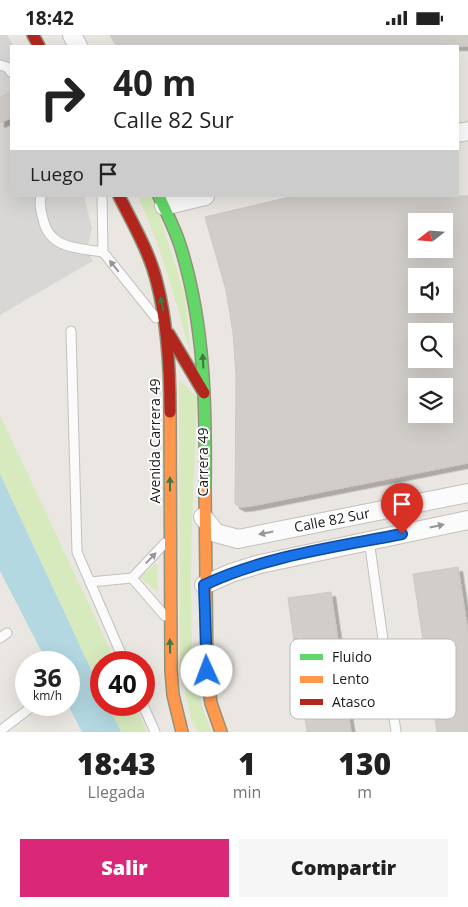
<!DOCTYPE html>
<html lang="es">
<head>
<meta charset="utf-8">
<style>
	body { margin:0; font-family:"Open Sans",sans-serif; background:#f6f6f6; color:#222; height:100vh; display:flex; flex-direction:column; font-size:19px; white-space:nowrap }
	* { box-sizing:border-box; margin:0 }
	p { font-size:16px; color:#767676 }
	.icon { flex:none; width:28px; height:28px; fill:none; stroke:currentColor; stroke-width:2; stroke-linecap:round; stroke-linejoin:round }
	.map { position:relative; height:697px; overflow:hidden }
	.sheet { display:flex; flex-direction:column; background:#fff; flex:1 }
	.sheet>* { flex:none }
	.banner { position:absolute; left:10px; top:10px; width:449px; height:152px; border-radius:0px; box-shadow:0 5px 20px #0002; background:#fff; color:#222; overflow:hidden }
	.needle { width:32px; rotate:253deg }
	.tools { position:absolute; left:408px; top:178px; display:grid; gap:10px }
	.tools a { display:grid; place-items:center; width:45px; height:45px; border-radius:0px; background:#fff; box-shadow:0 5px 20px #0002; font-size:25px }
	.speed { position:absolute; left:15px; top:616px; display:flex; gap:10px; font-size:25px; font-weight:700; text-align:center }
	.speed>* { display:grid; place-content:center; width:65px; height:65px; border-radius:50%; background:#fff; box-shadow:0 5px 20px #0002; line-height:1 }
	.speed small { font-size:12px; font-weight:400 }
	.speed .limit { border:8px solid #d22; background:#fff; color:#111 }
	.pin { position:absolute; display:grid; place-items:center; width:42px; height:42px; color:#fff; margin:-51px -21px; border-radius:50% 50% 50% 0; rotate:-45deg; box-shadow:0 0 5px #0007 }
	.pin .icon { rotate:45deg }
	.me { position:absolute; width:55px; margin:-28px; rotate:358deg; stroke-linejoin:round; filter:drop-shadow(0 0 4px #0008) }
	.turn { display:flex; align-items:center; gap:18px; height:105px; padding:0 20px; font-size:22px }
	.turn .icon { width:65px; height:65px; stroke-width:2.5 }
	.turn b { display:block; font-size:35px; line-height:42px }
	.then { display:flex; align-items:center; height:48px; padding:0 20px; background:#0003; gap:10px; font-size:19px }
	.eta { display:flex; justify-content:space-evenly; align-items:center; height:85px; text-align:center }
	.eta b { font-size:30px; font-weight:800; line-height:35px }
	.button { display:flex; gap:10px; margin-top:auto; padding:10px 20px }
	.button a { flex:1; height:58px; border-radius:0px; background:#db2777; color:#fff; font-size:20px; font-weight:800; line-height:58px; text-align:center }
	.button a+a { background:#f6f6f6; color:#222 }
	.status { display:flex; justify-content:space-between; align-items:center; height:35px; padding:0 25px; background:#fff; direction:ltr }
	.status svg { height:14px; fill:currentColor }
	.map>svg:first-child { display:block }
	.grass { fill:#d7eabd }
	.parking { fill:#d8d7d5 }
	.water { fill:#b3d8e1 }
	.building { fill:#d1cdc9; stroke:#cdc8c3; fill-rule:evenodd; filter:url(#shadow) }
	.lines { fill:none; stroke-linecap:round; stroke-linejoin:round }
	.lane-casing { stroke:#c2c1bf; stroke-width:11 }
	.street-casing { stroke:#c2c1bf; stroke-width:20 }
	.fast-casing { stroke:#92937a; stroke-width:14 }
	.slow-casing { stroke:#92937a; stroke-width:14 }
	.jam-casing { stroke:#92937a; stroke-width:14 }
	.lane { stroke:#fcfbfb; stroke-width:9 }
	.street { stroke:#fcfbfb; stroke-width:18 }
	.fast { stroke:#63d668; stroke-width:11 }
	.slow { stroke:#ff974d; stroke-width:11 }
	.jam { stroke:#b3261e; stroke-width:11 }
	.oneway { fill:#979696 }
	.oneway2 { fill:#3f7842 }
	.route-casing { stroke:#114b97; stroke-width:12 }
	.route { stroke:#1a73e8; stroke-width:9 }
	.labels { text-anchor:middle; stroke-width:4; stroke-linejoin:round; paint-order:stroke }
	.street-label { font-size:14px; fill:#1b1b1b; stroke:#fff }
	.key { fill:#fff; stroke:#bbb; stroke-width:1 }
	.key-label { font-size:14px; fill:#1b1b1b }
</style>
</head>
<body>
<div class="status"><b>18:42</b><svg viewBox="0 0 49 12"><path d="M0 12V9h3v3zM5 12V6h3v6zM10 12V3h3v9zM15 12V0h3v12zM26 1h20v11H26zM47 4h2v5h-2z"/></svg></div>
<div class="map">
<svg width="468" height="697" viewBox="0 0 468 697">
	<defs>
		<filter id="shadow"><feDropShadow dx="4.5" dy="4.5" stdDeviation="0" flood-color="#0004"/></filter>
	</defs>
	<rect width="100%" height="100%" fill="#eae7e2"/>
	<g class="grass">
		<path d="M138 161H153L185 260 191 321C176 266 161 212 138 161Z"/>
		<path d="M179 345 197 362C195 425 191 489 191 552 192 606 189 646 212 697H198L191 684 180 630Z"/>
		<path d="M0 380 116 627 101 628V656L0 439Z"/>
		<path d="M157 528 158 558 140 542Z"/>
		<path d="M108 670H135L147 697H121Z"/>
	</g>
	<path class="parking" d="M0 0H7L14 11H11V161H84L92 194 87 215 93 226 0 280Z"/>
	<path class="water" d="M0 439 101 656V670H108L121 697H82L68 670 69 628 47 627 0 536Z"/>
	<g class="building">
		<path d="M110 0H468V11H116Z"/>
		<path d="M11 57V83L0 88V62Z"/>
		<path d="M294 161H468V428L251 471 241 472 235 469 236 341 233 298 226 255 205 182ZM416 186H444V214H416ZM416 241H444V269H416ZM416 296H444V324H416ZM416 351H444V379H416Z"/>
		<path d="M458 532 468 598V697H437L413 539Z"/>
		<path d="M331 557 351 697H307L288 563Z"/>
	</g>
	<g class="lines">
		<g class="lane-casing">
			<g id="lane">
				<path d="M0 30 7 32 11 37"/>
				<path d="M41 161C39 170 41 176 43 184 49 214 78 213 103 217"/>
				<path d="M102 161 103 217 156 283"/>
				<path d="M71 296 77 517 125 628"/>
				<path d="M369 505 396 697"/>
				<path d="M132 543 165 581"/>
				<path d="M90 547 132 543 165 508"/>
				<path d="M0 603 7 598"/>
				<path d="M143 670 155 697"/>
				<path d="M0 696 34 670"/>
			</g>
		</g>
		<g class="street-casing">
			<g id="street">
				<path d="M72 0 78 11"/>
				<path d="M458 98 468 96"/>
				<path d="M164 171 205 161"/>
				<path d="M203 482 216 498 238 504 468 458"/>
				<path d="M204 550 231 538 260 529 468 485"/>
			</g>
		</g>
		<g class="fast-casing">
			<path id="fast" d="M159 161C166 177 175 194 180 210 205 289 206 372 205 454"/>
		</g>
		<g class="slow-casing">
			<g id="slow">
				<path d="M170 377 171 635 173 660 182 697"/>
				<path d="M205 454 207 639 211 668 221 697"/>
			</g>
		</g>
		<g class="jam-casing">
			<g id="jam">
				<path d="M33 0 39 11"/>
				<path d="M119 161C133 189 150 218 157 248 168 290 170 334 170 377"/>
				<path d="M169 299 204 358"/>
			</g>
		</g>
		<use href="#lane" class="lane"/>
		<use href="#street" class="street"/>
		<use href="#fast" class="fast"/>
		<use href="#slow" class="slow"/>
		<use href="#jam" class="jam"/>
	</g>
	<defs><path id="oneway-solid" d="M-6-.8H1V-3.2L6.5 0L1 3.2V.8H-6Z" transform="scale(1.25)"/></defs>
	<g class="oneway">
		<use href="#oneway-solid" transform="translate(114 231) rotate(-129)"/>
		<use href="#oneway-solid" transform="translate(437 491) rotate(-12)"/>
		<use href="#oneway-solid" transform="translate(266 498) rotate(169)"/>
		<use href="#oneway-solid" transform="translate(151 523) rotate(-46)"/>
	</g>
	<g class="oneway2">
		<use href="#oneway-solid" transform="translate(162 269) rotate(-102)"/>
		<use href="#oneway-solid" transform="translate(203 326) rotate(-93)"/>
		<use href="#oneway-solid" transform="translate(170 449) rotate(-90)"/>
		<use href="#oneway-solid" transform="translate(170 611) rotate(-91)"/>
	</g>
	<g class="lines">
		<g class="route-casing">
			<path id="route" d="M207 636 204 550C265 521 336 512 402 499"/>
		</g>
		<use href="#route" class="route"/>
	</g>
	<g class="labels">
		<g class="street-label">
			<text transform="translate(155 406) rotate(-90)" y="5">Avenida Carrera 49</text>
			<text transform="translate(203 427) rotate(-90)" y="5">Carrera 49</text>
			<text transform="translate(332 485) rotate(-11)" y="5">Calle 82 Sur</text>
		</g>
	</g>
	<rect x="290" y="604" width="166" height="80" rx="8" class="key"/>
	<rect x="300" y="619" width="23" height="6" fill="#63d668"/>
	<rect x="300" y="641" width="23" height="7" fill="#ff974d"/>
	<rect x="300" y="664" width="23" height="6" fill="#b3261e"/>
	<g class="key-label">
		<text x="332" y="627">Fluido</text>
		<text x="332" y="649">Lento</text>
		<text x="332" y="672">Atasco</text>
	</g>
</svg>
<div class="tools">
<a><svg class="needle" viewBox="-14 -14 28 28"><path d="M0-13l5 13h-10z" fill="#e53935"/><path d="M0 13l5-13h-10z" fill="#767676"/></svg></a>
<a><svg class="icon" aria-label="sound" viewBox="0 0 24 24"><path d="M4 9h4l5-4v14l-5-4H4zM17 9q2 3 0 6"/></svg></a>
<a><svg class="icon" aria-label="search" viewBox="0 0 24 24"><circle cx="10" cy="10" r="6"/><path d="M15 15l6 6"/></svg></a>
<a><svg class="icon" aria-label="layers" viewBox="0 0 24 24"><path d="M12 4l9 5-9 5-9-5zM3 14l9 5 9-5"/></svg></a>
</div>
<div class="speed"><div>36<small>km/h</small></div><div class="limit">40</div></div>
<div class="pin" style="left:402px;top:499px;background:#d93025"><svg class="icon" aria-label="arrive" viewBox="0 0 24 24"><path d="M6 21V4h12l-3 4 3 4H6"/></svg></div>
<svg class="me" style="left:207px;top:636px" viewBox="-20 -20 40 40"><circle r="19" fill="#fff"/><path d="M0-13L10 11 0 6-10 11z" fill="#1a73e8"/></svg>
<div class="banner">
<div class="turn"><svg class="icon" aria-label="right" viewBox="0 0 24 24"><path d="M7 20v-9h11M14 6l5 5-5 5"/></svg><div><b>40 m</b>Calle 82 Sur</div></div>
<div class="then">Luego<svg class="icon" aria-label="arrive" viewBox="0 0 24 24"><path d="M6 21V4h12l-3 4 3 4H6"/></svg></div>
</div>
</div>
<section class="sheet">
<div class="eta">
<div><b>18:43</b><p>Llegada</p></div>
<div><b>1</b><p>min</p></div>
<div><b>130</b><p>m</p></div>
</div>
<div class="button"><a>Salir</a><a>Compartir</a></div>
</section>
</body>
</html>
